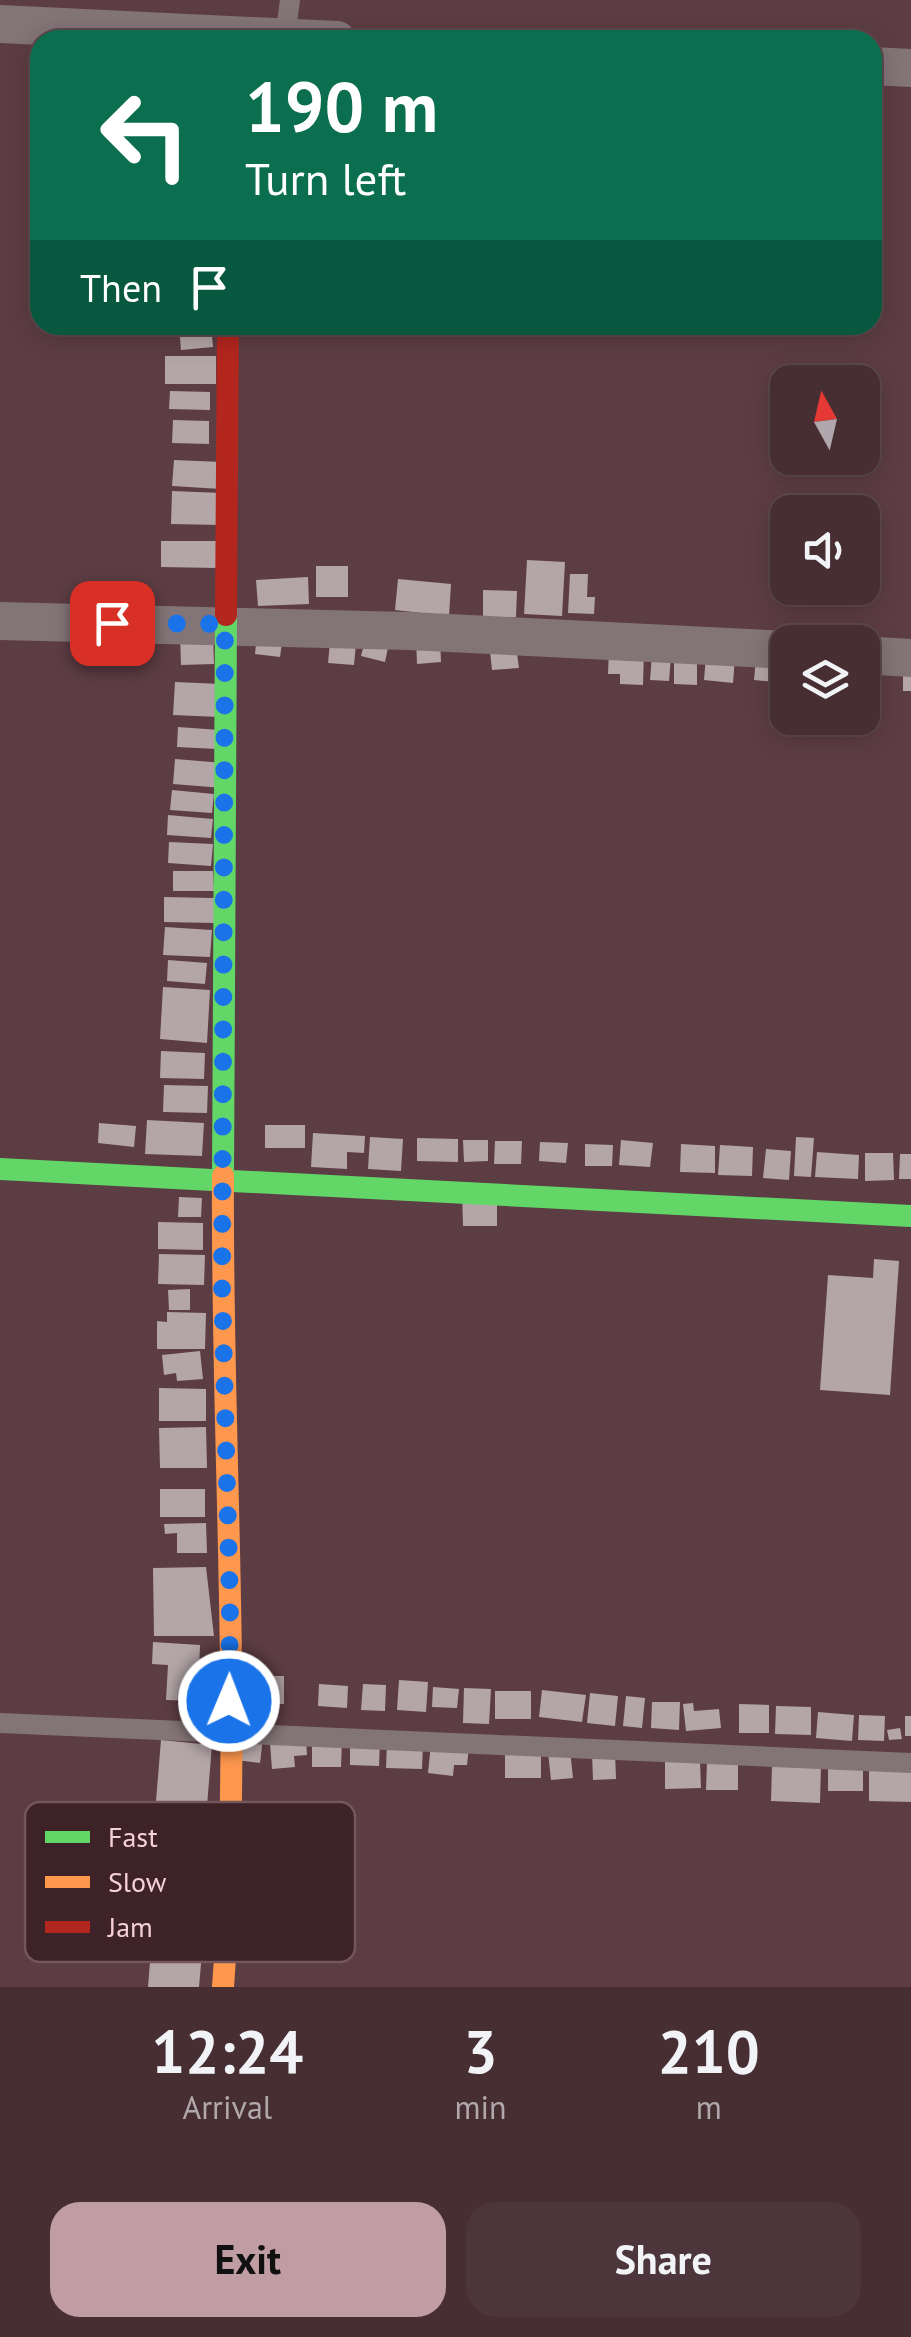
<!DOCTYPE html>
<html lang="en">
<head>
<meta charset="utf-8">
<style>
	body { margin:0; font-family:"PT Sans",sans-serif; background:#4d363b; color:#f1f3f6; height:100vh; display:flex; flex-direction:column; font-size:38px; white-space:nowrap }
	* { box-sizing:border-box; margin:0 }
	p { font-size:32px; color:#b0a8ac }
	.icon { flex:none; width:55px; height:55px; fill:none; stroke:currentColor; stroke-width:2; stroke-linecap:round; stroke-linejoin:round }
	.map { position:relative; height:1987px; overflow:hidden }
	.sheet { display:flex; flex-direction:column; background:#462e33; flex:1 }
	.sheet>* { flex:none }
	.top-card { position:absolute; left:30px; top:30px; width:852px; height:305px; border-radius:30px; box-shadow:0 5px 25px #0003,0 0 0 2px #5e4a4e; background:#0b6e4f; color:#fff; overflow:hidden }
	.needle { width:65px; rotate:352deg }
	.controls { position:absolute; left:770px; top:365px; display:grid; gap:20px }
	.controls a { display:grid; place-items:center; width:110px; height:110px; border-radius:20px; background:#462e33; box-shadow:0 5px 25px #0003,0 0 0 2px #5e4a4e; font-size:50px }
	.pin { position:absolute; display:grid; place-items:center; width:85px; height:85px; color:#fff; margin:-42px; border-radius:20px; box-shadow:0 5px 15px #0006 }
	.me { position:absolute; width:110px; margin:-55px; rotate:1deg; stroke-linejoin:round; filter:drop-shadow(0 0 8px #0008) }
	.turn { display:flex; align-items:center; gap:35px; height:210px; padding:0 50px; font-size:45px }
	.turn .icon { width:130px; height:130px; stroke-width:2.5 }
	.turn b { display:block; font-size:70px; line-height:85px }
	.then { display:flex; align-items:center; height:95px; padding:0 50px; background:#0003; gap:20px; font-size:38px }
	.eta { display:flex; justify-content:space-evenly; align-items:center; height:170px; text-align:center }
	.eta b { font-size:60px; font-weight:700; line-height:70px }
	.action { display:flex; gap:20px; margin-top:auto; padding:20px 50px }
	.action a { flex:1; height:115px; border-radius:30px; background:#c09da3; color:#111; font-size:40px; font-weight:700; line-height:115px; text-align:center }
	.action a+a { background:#4d363b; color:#f1f3f6 }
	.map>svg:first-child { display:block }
	.building { fill:#b3a5a8 }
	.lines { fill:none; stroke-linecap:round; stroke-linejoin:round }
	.lane { stroke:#837477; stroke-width:20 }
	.street { stroke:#837477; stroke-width:38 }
	.fast { stroke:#63d668; stroke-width:22 }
	.slow { stroke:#ff974d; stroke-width:22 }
	.jam { stroke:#b3261e; stroke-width:22 }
	.route { stroke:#1a73e8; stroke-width:18; stroke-dasharray:0 32.4 }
	.key { fill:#3d2228; stroke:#74565c; stroke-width:2.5 }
	.key-label { font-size:28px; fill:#f5d0d6 }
</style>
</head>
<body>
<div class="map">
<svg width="911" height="1987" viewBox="0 0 911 1987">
	<rect width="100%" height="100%" fill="#5d3d44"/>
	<g class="building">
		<path d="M179 325H211L213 347 181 350Z"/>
		<rect x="165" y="356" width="51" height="28"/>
		<path d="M170 391 210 392V410L169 409Z"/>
		<path d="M173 420 209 421V444L172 443Z"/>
		<path d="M174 460 222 462 221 489 172 486Z"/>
		<path d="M172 491 222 493 221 525 171 524Z"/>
		<path d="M161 541H217V568L161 567Z"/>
		<path d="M527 560 565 562 562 616 524 614Z"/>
		<rect x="316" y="566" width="32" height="31"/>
		<path d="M570 574H588L587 597H595L594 614 568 613Z"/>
		<path d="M308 577 309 604 258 606 256 580Z"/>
		<path d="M398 579 451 584 449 616 395 610Z"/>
		<path d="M483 590 517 591 516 617H483Z"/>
		<path d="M258 625 284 629 280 657 255 654Z"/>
		<path d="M331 631 357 633 354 665 328 663Z"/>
		<path d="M213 633 214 664 181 665 180 634Z"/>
		<path d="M367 633 390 638 385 662 361 656Z"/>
		<path d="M440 638 441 662 417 664 416 639Z"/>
		<path d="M515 639 519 668 492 670 489 642Z"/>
		<path d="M609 649 644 651 643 685 620 684V674H608Z"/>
		<path d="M652 655 671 656 669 681 650 680Z"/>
		<path d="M706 656 735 658 733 683 704 680Z"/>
		<path d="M674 657 697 658V685L674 684Z"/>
		<path d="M756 658 788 661V683L754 680Z"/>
		<rect x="903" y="665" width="8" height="26"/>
		<path d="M175 682 221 684 220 717 173 715Z"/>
		<path d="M178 727 219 730 217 749 177 747Z"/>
		<path d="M175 759 224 763 223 788 173 784Z"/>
		<path d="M172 790 214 794 212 813 170 810Z"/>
		<path d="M168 815 213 819 211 838 167 835Z"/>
		<path d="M169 842 213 844 211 866 168 863Z"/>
		<path d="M173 871H213L214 891H173Z"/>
		<path d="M164 897 215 898 214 923 164 922Z"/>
		<path d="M165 927 212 930 210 957 163 955Z"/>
		<path d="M168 960 207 963 205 984 167 981Z"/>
		<path d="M163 987 210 990 207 1043 160 1039Z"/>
		<path d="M161 1051 205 1053 204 1079 160 1078Z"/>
		<path d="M164 1085 208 1086 207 1113 163 1112Z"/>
		<path d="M147 1120 204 1123 202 1156 145 1154Z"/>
		<path d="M99 1123 136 1126 134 1147 98 1143Z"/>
		<rect x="265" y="1125" width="40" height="23"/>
		<path d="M313 1133 365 1136 364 1153 347 1152V1169L311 1167Z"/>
		<path d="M370 1137 403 1139 401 1171 368 1169Z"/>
		<path d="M796 1137 814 1138 811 1177 794 1176Z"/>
		<path d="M417 1138 458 1139V1162L417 1161Z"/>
		<path d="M463 1140H488V1161L464 1162Z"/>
		<path d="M621 1140 653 1143 650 1167 619 1165Z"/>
		<path d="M495 1141H522L521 1164H494Z"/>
		<path d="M540 1142 568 1143 566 1163 539 1161Z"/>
		<path d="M585 1144 613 1145 612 1166H585Z"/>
		<path d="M681 1144 715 1146V1173L680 1172Z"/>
		<path d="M720 1145 753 1147 752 1176 718 1175Z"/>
		<path d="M766 1149 791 1151 789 1180 763 1178Z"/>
		<path d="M817 1152 859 1155 858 1179 815 1177Z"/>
		<path d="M865 1153H893L894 1180 865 1181Z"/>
		<path d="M900 1154H911V1179H899Z"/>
		<path d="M462 1192H497V1226H463Z"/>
		<path d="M179 1197 202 1198 201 1217H178Z"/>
		<path d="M158 1222 203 1223V1250L158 1249Z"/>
		<path d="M159 1254 205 1255 204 1285 158 1284Z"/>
		<path d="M874 1259 899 1261 890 1395 820 1390 828 1275 873 1278Z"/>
		<path d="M190 1289V1310H169L168 1290Z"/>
		<path d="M167 1312 206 1313 205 1349H157V1321L167 1322Z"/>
		<path d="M200 1351 203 1379 177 1381 176 1373 164 1375 162 1355Z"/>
		<path d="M159 1388 206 1389V1421H159Z"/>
		<path d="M206 1427 207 1468H160L159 1428Z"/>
		<rect x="160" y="1489" width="45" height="28"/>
		<path d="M206 1523 207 1553H177V1533L165 1534 164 1524Z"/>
		<path d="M206 1567 214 1636H154L153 1568Z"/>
		<path d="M153 1642 200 1645 198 1701 166 1700 168 1665 152 1664Z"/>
		<path d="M230 1676H284V1704H229Z"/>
		<path d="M399 1680 428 1682 426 1712 397 1710Z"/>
		<path d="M319 1684 348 1686 347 1708 318 1706Z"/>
		<path d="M363 1684 386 1685 385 1711 361 1710Z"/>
		<path d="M433 1687 459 1689 457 1708 432 1707Z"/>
		<path d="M464 1688 491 1689 489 1724 463 1723Z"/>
		<path d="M542 1690 586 1695 582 1722 539 1717Z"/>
		<rect x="495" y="1691" width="36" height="28"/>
		<path d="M590 1693 618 1696 615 1726 587 1723Z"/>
		<path d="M626 1696 645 1698 642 1728 623 1726Z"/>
		<path d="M652 1702H680L679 1730 651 1728Z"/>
		<path d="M693 1703 694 1711 719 1709 721 1728 686 1731 683 1704Z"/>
		<path d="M739 1704 769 1705V1733H739Z"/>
		<path d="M776 1706 811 1707V1735L775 1734Z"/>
		<path d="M818 1712 854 1715 852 1741 816 1738Z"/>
		<path d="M859 1715 885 1716 884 1741 858 1740Z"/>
		<rect x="905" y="1716" width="6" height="20"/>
		<path d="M900 1728 902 1739 889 1740 887 1730Z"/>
		<path d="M239 1736 263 1738 260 1763 236 1760Z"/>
		<path d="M161 1740 212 1745 206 1818 155 1813Z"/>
		<path d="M306 1740 307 1755 294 1756 295 1767 272 1769 270 1744Z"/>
		<path d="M312 1740H342L341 1767H312Z"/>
		<path d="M350 1740 380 1741 379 1766 350 1765Z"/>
		<path d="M387 1743 423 1744 422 1769 386 1768Z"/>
		<path d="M431 1743 469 1747 467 1765H454L453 1776 428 1773Z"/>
		<rect x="505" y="1750" width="36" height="28"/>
		<path d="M570 1750 573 1778 551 1780 548 1752Z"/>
		<path d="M615 1752 616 1779 593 1780 592 1753Z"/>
		<path d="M700 1761 701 1788 665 1789V1762Z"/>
		<path d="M707 1761 738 1762V1790H706Z"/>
		<path d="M772 1765 821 1766 820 1803 771 1801Z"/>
		<path d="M828 1766 863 1767V1791H828Z"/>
		<path d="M869 1769 911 1770V1802L869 1801Z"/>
		<path d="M152 1937 203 1941 199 1987H148Z"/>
	</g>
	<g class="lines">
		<g class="lane">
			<path d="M285 38 290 0"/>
			<path d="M0 1723 911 1763"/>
		</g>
		<g class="street">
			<path d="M0 24 337 40"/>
			<path d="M872 66 911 68"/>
			<path d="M0 621 409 631 788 650"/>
			<path d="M862 655 911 658"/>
		</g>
		<g class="fast">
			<path d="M0 1169 911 1216"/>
			<path d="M223 1176 226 615"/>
		</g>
		<path class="slow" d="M223 1176C221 1446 243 1717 223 1987"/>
		<path class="jam" d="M226 615 228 325"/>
	</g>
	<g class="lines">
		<path class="route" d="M112 623 225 624 222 1285 230 1605 229 1701"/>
	</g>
	<rect x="25" y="1802" width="330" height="160" rx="15" class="key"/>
	<rect x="45" y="1831" width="45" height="12" fill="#63d668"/>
	<rect x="45" y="1876" width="45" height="12" fill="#ff974d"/>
	<rect x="45" y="1921" width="45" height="12" fill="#b3261e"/>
	<g class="key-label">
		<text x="108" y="1847">Fast</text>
		<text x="108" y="1892">Slow</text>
		<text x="108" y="1937">Jam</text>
	</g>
</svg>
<div class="controls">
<a><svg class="needle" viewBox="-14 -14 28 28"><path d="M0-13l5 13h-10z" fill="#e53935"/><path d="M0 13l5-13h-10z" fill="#b0a8ac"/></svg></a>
<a><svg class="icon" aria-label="sound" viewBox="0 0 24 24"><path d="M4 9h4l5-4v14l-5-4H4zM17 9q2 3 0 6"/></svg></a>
<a><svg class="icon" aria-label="layers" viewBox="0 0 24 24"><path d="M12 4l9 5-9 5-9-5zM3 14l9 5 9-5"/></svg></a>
</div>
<div class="pin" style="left:112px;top:623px;background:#d93025"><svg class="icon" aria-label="arrive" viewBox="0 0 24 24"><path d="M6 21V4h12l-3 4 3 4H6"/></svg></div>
<svg class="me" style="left:229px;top:1701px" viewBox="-20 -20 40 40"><circle r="17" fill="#1a73e8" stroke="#fff" stroke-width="3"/><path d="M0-11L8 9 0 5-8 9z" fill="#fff"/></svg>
<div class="top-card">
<div class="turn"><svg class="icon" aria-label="left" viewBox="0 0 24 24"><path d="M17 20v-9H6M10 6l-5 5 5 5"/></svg><div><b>190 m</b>Turn left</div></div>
<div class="then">Then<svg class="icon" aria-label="arrive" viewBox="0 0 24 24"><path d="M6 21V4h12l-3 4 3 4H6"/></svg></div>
</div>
</div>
<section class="sheet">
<div class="eta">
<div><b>12:24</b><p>Arrival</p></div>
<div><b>3</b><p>min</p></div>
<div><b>210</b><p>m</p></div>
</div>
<div class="action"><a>Exit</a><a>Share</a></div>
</section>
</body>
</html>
